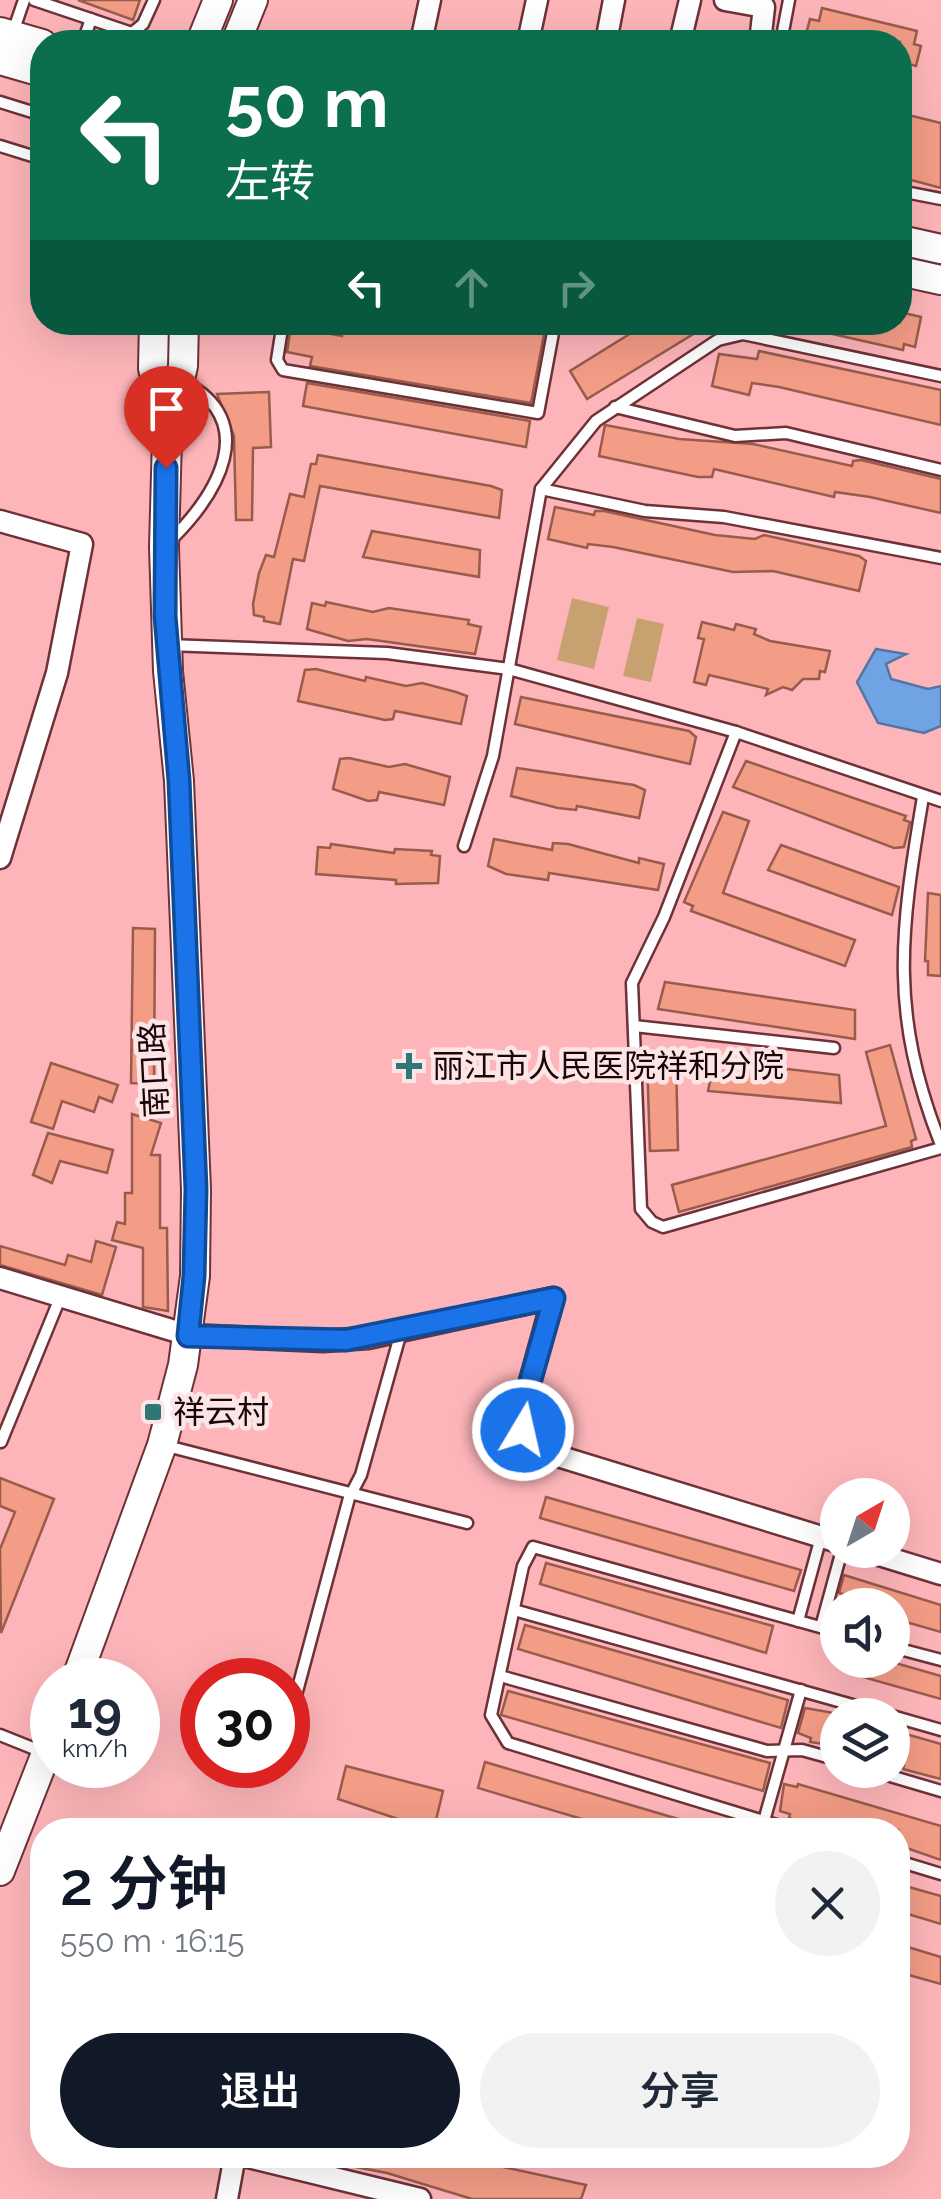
<!DOCTYPE html>
<html lang="zh">
<head>
<meta charset="utf-8">
<style>
	body { margin:0; font-family:Raleway,"Noto Sans SC",sans-serif; background:#f2f2f3; color:#1f2937; height:100vh; display:flex; flex-direction:column; font-size:38px; white-space:nowrap }
	* { box-sizing:border-box; margin:0 }
	p { font-size:32px; color:#747a83 }
	.icon { flex:none; width:55px; height:55px; fill:none; stroke:currentColor; stroke-width:2; stroke-linecap:round; stroke-linejoin:round }
	.map { position:relative; flex:1; overflow:hidden }
	.side { position:absolute; left:30px; top:1818px; width:880px; height:350px; display:flex; flex-direction:column; background:#fff; border-radius:40px; box-shadow:0 10px 40px #0002 }
	.side>* { flex:none }
	.hud { position:absolute; left:30px; top:30px; width:882px; height:305px; border-radius:40px; box-shadow:0 10px 40px #0002; background:#0b6e4f; color:#fff; overflow:hidden }
	.needle { width:65px; rotate:39deg }
	.tools { position:absolute; left:820px; top:1478px; display:grid; gap:20px }
	.tools a { display:grid; place-items:center; width:90px; height:90px; border-radius:50%; background:#fff; box-shadow:0 10px 40px #0002; font-size:50px }
	.speed { position:absolute; left:30px; top:1658px; display:flex; gap:20px; font-size:50px; font-weight:700; text-align:center }
	.speed>* { display:grid; place-content:center; width:130px; height:130px; border-radius:50%; background:#fff; box-shadow:0 10px 40px #0002; line-height:1 }
	.speed small { font-size:25px; font-weight:400 }
	.speed .limit { border:15px solid #d22; background:#fff; color:#111 }
	.pin { position:absolute; display:grid; place-items:center; width:85px; height:85px; color:#fff; margin:-102px -42px; border-radius:50% 50% 50% 0; rotate:-45deg; box-shadow:0 0 10px #0007 }
	.pin .icon { rotate:45deg }
	.me { position:absolute; width:110px; margin:-55px; rotate:9deg; stroke-linejoin:round; filter:drop-shadow(0 0 8px #0008) }
	.turn { display:flex; align-items:center; gap:35px; height:210px; padding:0 30px; font-size:45px }
	.turn .icon { width:130px; height:130px; stroke-width:2.5 }
	.turn b { display:block; font-size:70px; line-height:85px }
	.lanes { display:flex; align-items:center; height:95px; padding:0 30px; background:#0003; justify-content:center; gap:50px; direction:ltr }
	.lanes .off { opacity:.35 }
	.round { display:grid; place-items:center; flex:none; width:105px; height:105px; border-radius:52px; background:#f2f2f3 }
	.summary { display:flex; align-items:center; justify-content:space-between; height:170px; padding:0 30px }
	h1 { font-size:60px; font-weight:600; line-height:75px; color:#111827 }
	.cta { display:flex; gap:20px; margin-top:auto; padding:20px 30px }
	.cta a { flex:1; height:115px; border-radius:60px; background:#111827; color:#fff; font-size:40px; font-weight:600; line-height:115px; text-align:center }
	.cta a+a { background:#f2f2f3; color:#1f2937 }
	.map>svg:first-child { display:block }
	.green { fill:#c7a270 }
	.water { fill:#70a3e3; stroke:#5674a1; stroke-width:2.5 }
	.building { fill:#f39c86; stroke:#985b4c; stroke-width:2.5 }
	.lines { fill:none; stroke-linecap:round; stroke-linejoin:round }
	.service-casing { stroke:#6d3238; stroke-width:15 }
	.minor-casing { stroke:#6d3238; stroke-width:25 }
	.secondary-casing { stroke:#6d3238; stroke-width:32 }
	.service { stroke:#fff; stroke-width:10 }
	.minor { stroke:#fff; stroke-width:20 }
	.secondary { stroke:#fff; stroke-width:28 }
	.route-casing { stroke:#114b97; stroke-width:25 }
	.route { stroke:#1a73e8; stroke-width:18 }
	.poi-dot { fill:#2e7777; stroke:#fce5e6; stroke-width:4 }
	.labels { text-anchor:middle; stroke-width:9; stroke-linejoin:round; paint-order:stroke }
	.poi-label { font-size:32px; fill:#1b0507; stroke:#fce5e6; text-anchor:start }
	.street-label { font-size:32px; fill:#1b0507; stroke:#fce5e6 }
</style>
</head>
<body>
<div class="map">
<svg width="941" height="2199" viewBox="0 0 941 2199">
	<rect width="100%" height="100%" fill="#fdb5b9"/>
	<g class="green">
		<path d="M572 598 609 607 594 669 557 660Z"/>
		<path d="M637 618 664 624 651 682 623 676Z"/>
	</g>
	<path class="water" d="M876 649 906 654 886 664 891 679 928 689 941 686V726L924 733 878 723 857 682Z"/>
	<g class="building">
		<path d="M78 0H140L133 20Z"/>
		<path d="M822 8 917 31 914 44 921 46 916 66 909 64 905 80H900V42H814L805 38 810 19 819 21Z"/>
		<path d="M900 113 941 123V188L904 178 909 157 900 155Z"/>
		<path d="M900 312 921 317 915 347 904 344 903 350 806 328 807 322H900Z"/>
		<path d="M343 322 546 324 531 403 310 366 312 357 287 352 291 326 342 336Z"/>
		<path d="M649 322H713L587 399 570 371Z"/>
		<path d="M759 351 941 390V425L779 387 752 383 749 395 712 386 719 354 757 359Z"/>
		<path d="M307 383 530 421 526 447 303 406Z"/>
		<path d="M269 392 271 447 253 448 252 520H236L234 436 217 394Z"/>
		<path d="M605 425 679 439 753 444 852 466 853 461 861 460 941 479V513L870 497 835 492 834 497 714 469 712 477H698L599 456Z"/>
		<path d="M318 455 491 486 502 490 499 518 320 486 304 561 293 559 280 624 264 621V617L254 615 253 604 259 573 266 555 274 557 290 494 304 497 311 464H316Z"/>
		<path d="M555 507 594 515 595 511H604L715 535 755 539 764 535 859 556 866 561 859 591 773 571 733 572 613 547 588 544 587 548 548 539Z"/>
		<path d="M372 531 480 550 479 577 363 557Z"/>
		<path d="M326 602 373 612 389 608 469 620 468 624 481 627 475 654 367 639 348 641 307 629 312 603 325 606Z"/>
		<path d="M702 622 734 630 736 624 756 629 754 634 770 641 830 651 825 672 820 671 819 679H803L792 690 783 687 766 695 768 689 709 675 706 685 694 682 704 639 698 638Z"/>
		<path d="M316 669 365 681 366 677 406 686 422 683 456 692 467 696 461 724 395 711 393 719 385 720 298 701 305 670Z"/>
		<path d="M521 697 689 731 696 737 690 764 515 724Z"/>
		<path d="M349 758 389 767 405 764 450 777 444 805 379 792 377 800 368 801 333 789 340 759Z"/>
		<path d="M746 761 906 816 904 820 910 822 904 847 894 848 733 787Z"/>
		<path d="M517 768 634 785 645 790 639 818 577 806 576 810 558 808 511 796Z"/>
		<path d="M723 812 749 821 723 893 855 940 845 966 691 911 693 906 684 902Z"/>
		<path d="M494 839 552 850 553 843 568 844 639 863V858L664 864 658 890 549 873 548 880 506 874 488 866Z"/>
		<path d="M331 844 394 853 395 849 432 851 431 855 440 856 438 883 396 884V880L316 874 318 847 330 848Z"/>
		<path d="M781 845 899 887 892 915 768 870Z"/>
		<path d="M928 893 941 895V976L928 975V961H925Z"/>
		<path d="M133 928 155 929 154 1084 131 1083Z"/>
		<path d="M665 982 855 1010V1039L658 1009Z"/>
		<path d="M890 1045 916 1139 911 1141 912 1147 679 1212 672 1185 886 1126 866 1052Z"/>
		<path d="M676 1057 678 1150 650 1151 647 1058Z"/>
		<path d="M728 1062 839 1075 841 1103 708 1091 714 1063Z"/>
		<path d="M51 1063 118 1085 112 1102 99 1097 94 1112 62 1101 53 1129 31 1122Z"/>
		<path d="M132 1114 161 1123 151 1155H160V1228H167L168 1311 143 1307V1248L112 1240 117 1222 125 1224V1193H132Z"/>
		<path d="M48 1133 113 1150 107 1173 60 1161 52 1183 33 1175Z"/>
		<path d="M96 1241 116 1247 102 1295 0 1265V1246L65 1265 68 1255 91 1262Z"/>
		<path d="M0 1478 54 1499 1 1633 0 1549 15 1512 0 1506Z"/>
		<path d="M546 1497 801 1570 794 1591 540 1518Z"/>
		<path d="M546 1563 773 1626 766 1653 540 1584Z"/>
		<path d="M844 1575 941 1605V1632L892 1618V1605H852L854 1597 839 1593Z"/>
		<path d="M525 1625 788 1700 781 1728 518 1649Z"/>
		<path d="M856 1660H885L941 1676V1699L852 1674Z"/>
		<path d="M508 1691 770 1763 763 1791 501 1715Z"/>
		<path d="M805 1708 834 1713 838 1746 810 1742 811 1738 798 1733Z"/>
		<path d="M892 1730 941 1744V1779L903 1769 904 1765 892 1762Z"/>
		<path d="M485 1762 702 1826V1830H619L478 1788Z"/>
		<path d="M346 1766 443 1791 435 1824 398 1819 338 1799Z"/>
		<path d="M784 1784 797 1787 798 1784 941 1826V1860L898 1845V1830H830L789 1818 790 1814 780 1811Z"/>
		<path d="M898 1884 941 1896V1924L898 1911Z"/>
		<path d="M898 1944 941 1957V1984L898 1972Z"/>
		<path d="M320 2155H470L491 2160 490 2164 586 2185 581 2199H472L387 2173 319 2160Z"/>
	</g>
	<g class="lines">
		<g class="service-casing">
			<g id="service">
				<path d="M34 0 132 33 143 24 154 0"/>
				<path d="M13 32 24 0"/>
				<path d="M83 42 91 19"/>
				<path d="M781 42 789 0"/>
				<path d="M0 102 42 115"/>
				<path d="M0 146 42 159"/>
				<path d="M900 191 941 199"/>
				<path d="M283 322 277 360 283 370 538 413 555 322"/>
				<path d="M615 407 735 436 786 433 941 470"/>
				<path d="M541 489 645 511 724 517 941 558"/>
				<path d="M172 539C217 494 261 422 184 382"/>
				<path d="M168 645 387 653 509 669 736 732 941 801"/>
				<path d="M736 732 664 917 632 983 641 1209 652 1222 663 1227 941 1148"/>
				<path d="M923 797C900 933 889 1013 941 1145"/>
				<path d="M464 846 493 756 541 489 596 421 718 340 743 334 941 376"/>
				<path d="M634 1026 834 1048"/>
				<path d="M1 1442 60 1298"/>
				<path d="M163 1445 467 1523"/>
				<path d="M514 1610 888 1715"/>
				<path d="M798 1621 821 1537"/>
				<path d="M821 1627 842 1550"/>
				<path d="M892 1647 941 1660"/>
				<path d="M500 1676 767 1751 802 1750 838 1760"/>
				<path d="M292 1710 349 1498 361 1475 401 1332"/>
				<path d="M892 1716 941 1730"/>
				<path d="M0 1735 45 1753"/>
				<path d="M870 1770 941 1791"/>
				<path d="M764 1821 801 1690"/>
				<path d="M793 1830 508 1743 491 1715 523 1566 533 1547 838 1632"/>
				<path d="M898 1861 941 1874"/>
			</g>
		</g>
		<g class="minor-casing">
			<g id="minor">
				<path d="M725 0 764 7 760 42"/>
				<path d="M421 42 430 0"/>
				<path d="M528 42 537 0"/>
				<path d="M606 42 614 0"/>
				<path d="M680 42 690 0"/>
				<path d="M0 521 82 544 57 673 0 858"/>
				<path d="M0 1278 188 1335 323 1341 368 1338 553 1298 521 1414 523 1431 535 1449 838 1542"/>
				<path d="M863 1550 941 1574"/>
				<path d="M240 2155 420 2199"/>
				<path d="M227 2199 235 2155"/>
			</g>
		</g>
		<g class="secondary-casing">
			<g id="secondary">
				<path d="M0 32 42 44"/>
				<path d="M201 42 218 0"/>
				<path d="M236 42 253 0"/>
				<path d="M0 60 42 72"/>
				<path d="M900 240 941 249"/>
				<path d="M900 271 941 280"/>
				<path d="M154 322 153 368 165 426"/>
				<path d="M76 1680 162 1445 183 1365 195 1276 196 1189 179 781 168 671 164 547 167 438 183 366 184 322"/>
				<path d="M0 1871 52 1738"/>
			</g>
		</g>
		<use href="#service" class="service"/>
		<use href="#minor" class="minor"/>
		<use href="#secondary" class="secondary"/>
	</g>
	<g class="lines">
		<g class="route-casing">
			<path id="route" d="M166 468 165 616 179 780 196 1189 194 1276 188 1336 346 1340 554 1298 521 1414 523 1430"/>
		</g>
		<use href="#route" class="route"/>
	</g>
	<g class="poi-dot">
		<path d="M404 1051h10v10h10v10h-10v10h-10v-10h-10v-10h10z"/>
		<rect x="143" y="1402" width="20" height="20" rx="5"/>
	</g>
	<g class="labels">
		<g class="poi-label">
			<text x="432" y="1077">丽江市人民医院祥和分院</text>
			<text x="173" y="1423">祥云村</text>
		</g>
		<g class="street-label">
			<text transform="translate(154 1070) rotate(-93)" y="11">南口路</text>
		</g>
	</g>
</svg>
<div class="tools">
<a><svg class="needle" viewBox="-14 -14 28 28"><path d="M0-13l5 13h-10z" fill="#e53935"/><path d="M0 13l5-13h-10z" fill="#747a83"/></svg></a>
<a><svg class="icon" aria-label="sound" viewBox="0 0 24 24"><path d="M4 9h4l5-4v14l-5-4H4zM17 9q2 3 0 6"/></svg></a>
<a><svg class="icon" aria-label="layers" viewBox="0 0 24 24"><path d="M12 4l9 5-9 5-9-5zM3 14l9 5 9-5"/></svg></a>
</div>
<div class="speed"><div>19<small>km/h</small></div><div class="limit">30</div></div>
<div class="pin" style="left:166px;top:468px;background:#d93025"><svg class="icon" aria-label="arrive" viewBox="0 0 24 24"><path d="M6 21V4h12l-3 4 3 4H6"/></svg></div>
<svg class="me" style="left:523px;top:1430px" viewBox="-20 -20 40 40"><circle r="17" fill="#1a73e8" stroke="#fff" stroke-width="3"/><path d="M0-11L8 9 0 5-8 9z" fill="#fff"/></svg>
<div class="hud">
<div class="turn"><svg class="icon" aria-label="left" viewBox="0 0 24 24"><path d="M17 20v-9H6M10 6l-5 5 5 5"/></svg><div><b>50 m</b>左转</div></div>
<div class="lanes"><svg class="icon" aria-label="left" viewBox="0 0 24 24"><path d="M17 20v-9H6M10 6l-5 5 5 5"/></svg><svg class="icon off" aria-label="ahead" viewBox="0 0 24 24"><path d="M12 20V5M6 11l6-6 6 6"/></svg><svg class="icon off" aria-label="right" viewBox="0 0 24 24"><path d="M7 20v-9h11M14 6l5 5-5 5"/></svg></div>
</div>
<section class="side">
<div class="summary"><div><h1>2 分钟</h1><p>550 m · 16:15</p></div><a class="round"><svg class="icon" aria-label="close" viewBox="0 0 24 24"><path d="M6 6l12 12M18 6L6 18"/></svg></a></div>
<div class="cta"><a>退出</a><a>分享</a></div>
</section>
</div>
</body>
</html>
